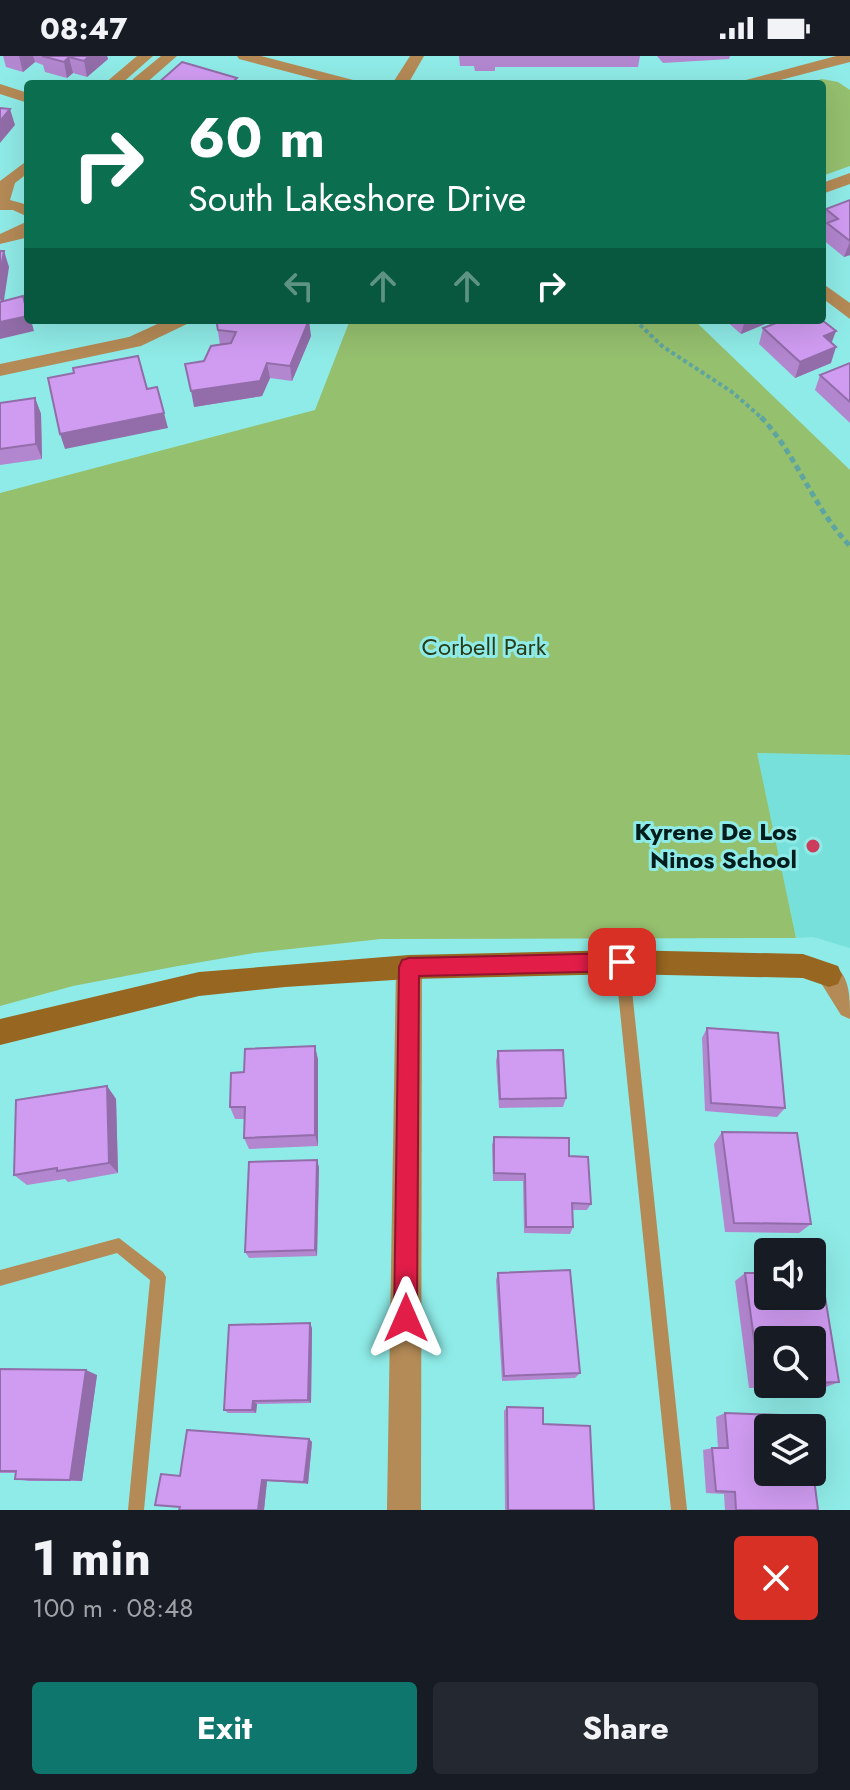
<!DOCTYPE html>
<html lang="en">
<head>
<meta charset="utf-8">
<style>
	body { margin:0; font-family:Jost,sans-serif; background:#242831; color:#f1f3f6; height:100vh; display:flex; flex-direction:column; font-size:30px; white-space:nowrap }
	* { box-sizing:border-box; margin:0 }
	p { font-size:26px; color:#9ea1a6 }
	.icon { flex:none; width:44px; height:44px; fill:none; stroke:currentColor; stroke-width:2; stroke-linecap:round; stroke-linejoin:round }
	.map { position:relative; height:1454px; overflow:hidden }
	.side { display:flex; flex-direction:column; background:#171b24; flex:1 }
	.side>* { flex:none }
	.banner { position:absolute; left:24px; top:24px; width:802px; height:244px; border-radius:8px; box-shadow:0 8px 32px #0002; background:#0b6e4f; color:#fff; overflow:hidden }
	.controls { position:absolute; left:754px; top:1182px; display:grid; gap:16px }
	.controls a { display:grid; place-items:center; width:72px; height:72px; border-radius:8px; background:#171b24; box-shadow:0 8px 32px #0002; font-size:40px }
	.pin { position:absolute; display:grid; place-items:center; width:68px; height:68px; color:#fff; margin:-34px; border-radius:16px; box-shadow:0 4px 12px #0006 }
	.me { position:absolute; width:88px; margin:-44px; rotate:0deg; stroke-linejoin:round; filter:drop-shadow(0 0 6px #0008) }
	.turn { display:flex; align-items:center; gap:28px; height:168px; padding:0 32px; font-size:36px }
	.turn .icon { width:104px; height:104px; stroke-width:2.5 }
	.turn b { display:block; font-size:56px; line-height:68px }
	.lanes { display:flex; align-items:center; height:76px; padding:0 32px; background:#0003; justify-content:center; gap:40px; direction:ltr }
	.lanes .off { opacity:.35 }
	.round { display:grid; place-items:center; flex:none; width:84px; height:84px; border-radius:8px; background:#242831 }
	.headline { display:flex; align-items:center; justify-content:space-between; height:136px; padding:0 32px }
	h1 { font-size:48px; font-weight:700; line-height:60px }
	.action { display:flex; gap:16px; margin-top:auto; padding:16px 32px }
	.action a { flex:1; height:92px; border-radius:8px; background:#0f766e; color:#fff; font-size:32px; font-weight:700; line-height:92px; text-align:center }
	.action a+a { background:#242831; color:#f1f3f6 }
	.status { display:flex; justify-content:space-between; align-items:center; height:56px; padding:0 40px; background:#171b24; direction:ltr }
	.status svg { height:22px; fill:currentColor }
	.map>svg:first-child { display:block }
	.built { fill:#78e0db }
	.green { fill:#95c06e }
	.lines { fill:none; stroke-linecap:round; stroke-linejoin:round }
	.path-far1 { stroke:#5ea4a1; stroke-width:4; stroke-dasharray:4 3; stroke-linecap:butt }
	.path { stroke:#5ea4a1; stroke-width:5; stroke-dasharray:6 4; stroke-linecap:butt }
	.lane { fill:#b48a56; fill-rule:evenodd }
	.street { fill:#b48a56; fill-rule:evenodd }
	.secondary { fill:#976620; fill-rule:evenodd }
	.wall { fill:#b386d0; fill-rule:evenodd }
	.shaded-wall { fill:#926da9 }
	.building { fill:#d09cf2; stroke:#926da9; stroke-width:2 }
	.route { fill:#e11d48; stroke:#92132f; stroke-width:2 }
	.poi-dot { fill:#cc3c5d; stroke:#8febe7; stroke-width:3 }
	.labels { text-anchor:middle; stroke-width:6; stroke-linejoin:round; paint-order:stroke }
	.park-label { font-size:24px; fill:#293c16; stroke:#8febe7 }
	.poi-label { font-size:24px; font-weight:bold; fill:#001c1b; stroke:#8febe7; text-anchor:end }
</style>
</head>
<body>
<div class="status"><b>08:47</b><svg viewBox="0 0 49 12"><path d="M0 12V9h3v3zM5 12V6h3v6zM10 12V3h3v9zM15 12V0h3v12zM26 1h20v11H26zM47 4h2v5h-2z"/></svg></div>
<div class="map">
<svg width="850" height="1454" viewBox="0 0 850 1454">
	<rect width="100%" height="100%" fill="#8febe7"/>
	<path class="built" d="M756 696 850 699V892L813 881 796 882Z"/>
	<g class="green">
		<path d="M822 23 838 26 850 34V110L822 120V28H801Z"/>
		<path d="M350 264H694L850 414V699L757 697 796 882 381 883 254 897 178 910 73 930 0 950V437L315 354Z"/>
	</g>
	<g class="lines">
		<path class="path-far1" d="M635 264 662 290 732 336 763 363"/>
		<path class="path" d="M761 361C798 400 811 449 850 490"/>
		<g class="lane">
			<path d="M622 900 627 902 629 906 687 1454H671L615 906 617 902Z"/>
			<path d="M119 1182 163 1216 166 1221 144 1454H128L150 1224 117 1197 0 1230V1214Z"/>
		</g>
		<g class="street">
			<path d="M137 0H153L121 28H104Z"/>
			<path d="M161 0H177L145 28H132L133 23Z"/>
			<path d="M237 0H261L357 25 360 28H334L239 3Z"/>
			<path d="M410 0H424L408 28H392Z"/>
			<path d="M836 0H850V6L765 28H739L742 25Z"/>
			<path d="M0 28 28 37V47L0 38Z"/>
			<path d="M28 104V117L15 127 10 144 28 149V161L13 154H0V125Z"/>
			<path d="M850 117V128L822 138V127Z"/>
			<path d="M28 165V179L25 182 0 188V178Z"/>
			<path d="M822 227 850 247V263L822 242Z"/>
			<path d="M166 264H190L187 268 141 290 0 320V308L129 281Z"/>
			<path d="M409 899 418 902 422 911 421 1454H387L396 911 400 902Z"/>
			<path d="M829 907C850 916 850 940 850 963L841 959 816 919 820 910Z"/>
		</g>
		<path class="secondary" d="M622 894 803 898 838 910 842 919 838 928 829 931 803 922 622 918 409 923 285 931 199 940 0 989V963L199 916 409 899Z"/>
	</g>
	<g class="wall">
		<path d="M3 0H107L108 3 87 21 73 17 67 22 45 16 43 9 35 6 23 16 6 11Z"/>
		<path d="M459 0H640L638 11H495V15H475L474 10H460Z"/>
		<path d="M657 0H730L729 3 663 7Z"/>
		<path d="M850 144V199L844 201 822 183 825 172 822 170V165L826 153Z"/>
		<path d="M28 221V239L24 225Z"/>
		<path d="M725 264H775L741 278Z"/>
		<path d="M217 269 311 280 292 325 270 322 262 340 194 351 204 305 220 289Z"/>
		<path d="M763 272 832 287 831 307 795 322 759 288Z"/>
		<path d="M850 307V367L815 334 820 319Z"/>
		<path d="M35 342 41 358 42 403 0 409V347Z"/>
		<path d="M707 972 785 1052 777 1061 705 1055 702 982Z"/>
		<path d="M315 990 318 1004V1090L249 1093 244 1082V1063H235L230 1051 244 1016Z"/>
		<path d="M498 995 566 1042 563 1051 499 1052 496 1005Z"/>
		<path d="M107 1030 116 1043 118 1117 68 1126 65 1123 27 1129 14 1119Z"/>
		<path d="M722 1076 811 1168 799 1177 725 1176 714 1088Z"/>
		<path d="M494 1081 569 1100 591 1148 587 1154H572L573 1171 570 1178 524 1177 523 1125H493L492 1089Z"/>
		<path d="M319 1111 317 1200 249 1202 245 1196Z"/>
		<path d="M812 1216H821L839 1326 826 1331 749 1332 735 1225 745 1217H768V1240H812ZM768 1284H812V1328H768Z"/>
		<path d="M498 1217 580 1317 575 1322 502 1325 496 1224Z"/>
		<path d="M312 1272 311 1347 257 1348 256 1357H228L224 1354Z"/>
		<path d="M0 1313 97 1319 82 1425H29L15 1423 16 1417H0Z"/>
		<path d="M507 1351 543 1368 594 1454H505L504 1355Z"/>
		<path d="M725 1357 818 1454H725L724 1438 706 1437 703 1394 712 1392H718L716 1361Z"/>
		<path d="M309 1383 312 1386 308 1428 267 1425 264 1454H179L180 1420Z"/>
	</g>
	<g class="shaded-wall">
		<path d="M19 0H33L35 6 23 16Z"/>
		<path d="M89 0H107L108 3 87 21 84 5Z"/>
		<path d="M69 1 73 17 67 22 64 6Z"/>
		<path d="M10 53 15 69 0 87V65Z"/>
		<path d="M850 185V199L844 201Z"/>
		<path d="M4 195 9 211 3 251 0 243V218Z"/>
		<path d="M28 260V264H31L34 275 0 283V266Z"/>
		<path d="M309 264 311 280 292 325 290 310Z"/>
		<path d="M745 264H775L741 278Z"/>
		<path d="M836 275 830 291 824 280Z"/>
		<path d="M836 291 831 307 795 322 800 306Z"/>
		<path d="M267 307 270 322 262 340 194 351 191 335Z"/>
		<path d="M35 342 41 358 42 403 36 388Z"/>
		<path d="M164 357 168 372 65 393 60 378Z"/>
		<path d="M315 990 318 1004V1090L315 1079Z"/>
		<path d="M107 1030 116 1043 118 1117 109 1107Z"/>
		<path d="M317 1104 319 1111 317 1200 315 1194Z"/>
		<path d="M310 1267 312 1272 311 1347 308 1344Z"/>
		<path d="M86 1314 97 1319 82 1425 70 1424Z"/>
		<path d="M253 1345 257 1348 256 1357 252 1354Z"/>
		<path d="M309 1383 312 1386 308 1428 304 1426Z"/>
		<path d="M262 1424 267 1425 264 1454H258Z"/>
	</g>
	<g class="building">
		<path d="M42 0H89L84 5 69 1 64 6Z"/>
		<path d="M182 6 237 22 231 28H157Z"/>
		<path d="M0 52 10 53 0 65Z"/>
		<path d="M850 144V185L827 167 838 163 826 153Z"/>
		<path d="M0 195H4L0 218Z"/>
		<path d="M23 240 28 260 0 266V246Z"/>
		<path d="M219 264H309L290 310 267 307 260 325 191 335 185 308 204 305 211 290 231 287 236 276 218 274 217 269Z"/>
		<path d="M784 264H822L836 275 824 280 836 291 800 306 763 272Z"/>
		<path d="M138 300 147 333 157 331 164 357 60 378 48 322 74 317 73 312Z"/>
		<path d="M850 307V346L820 319Z"/>
		<path d="M35 342 36 388 0 393V347Z"/>
		<path d="M707 972 778 977 785 1052 711 1047Z"/>
		<path d="M315 990V1079L244 1082 245 1051H230L231 1017 244 1016 245 993Z"/>
		<path d="M563 994 566 1042 500 1043 498 995Z"/>
		<path d="M107 1030 109 1107 57 1115V1112L14 1119 16 1044Z"/>
		<path d="M722 1076 797 1077 811 1168 734 1167Z"/>
		<path d="M494 1081 569 1082V1100L588 1101 591 1148 572 1147 573 1171H526L525 1118 494 1117Z"/>
		<path d="M317 1104 315 1194 245 1196 249 1106Z"/>
		<path d="M570 1214 580 1317 504 1320 498 1217Z"/>
		<path d="M812 1216H821L839 1326 812 1327V1284H768V1327H760L745 1217H768V1240H812Z"/>
		<path d="M310 1267 308 1344 253 1345 252 1354H224L229 1269Z"/>
		<path d="M0 1313 86 1314 70 1424 15 1423 16 1415H0Z"/>
		<path d="M507 1351 543 1352V1368L590 1370 594 1454H508Z"/>
		<path d="M725 1357 806 1360 808 1372H768V1416H812V1407L818 1454H736L735 1436 716 1435 712 1392H728Z"/>
		<path d="M187 1374 309 1383 304 1426 262 1424 258 1454H179L180 1451 155 1449 161 1418 180 1420Z"/>
	</g>
	<path class="route" d="M622 897 629 899 632 906 629 913 622 915 419 920 417 1262 414 1271 406 1274 397 1271 394 1262 399 911 402 904 409 902Z"/>
	<circle class="poi-dot" cx="813" cy="790" r="8"/>
	<g class="labels">
		<g class="park-label">
			<text x="484" y="599">Corbell Park</text>
		</g>
		<g class="poi-label">
			<text x="797" y="784">Kyrene De Los<tspan x="797" dy="28">Ninos School</tspan></text>
		</g>
	</g>
</svg>
<div class="controls">
<a><svg class="icon" aria-label="sound" viewBox="0 0 24 24"><path d="M4 9h4l5-4v14l-5-4H4zM17 9q2 3 0 6"/></svg></a>
<a><svg class="icon" aria-label="search" viewBox="0 0 24 24"><circle cx="10" cy="10" r="6"/><path d="M15 15l6 6"/></svg></a>
<a><svg class="icon" aria-label="layers" viewBox="0 0 24 24"><path d="M12 4l9 5-9 5-9-5zM3 14l9 5 9-5"/></svg></a>
</div>
<div class="pin" style="left:622px;top:906px;background:#d93025"><svg class="icon" aria-label="arrive" viewBox="0 0 24 24"><path d="M6 21V4h12l-3 4 3 4H6"/></svg></div>
<svg class="me" style="left:406px;top:1262px" viewBox="-20 -20 40 40"><path d="M0-17L14 15 0 8-14 15z" fill="#e11d48" stroke="#fff" stroke-width="4"/></svg>
<div class="banner">
<div class="turn"><svg class="icon" aria-label="right" viewBox="0 0 24 24"><path d="M7 20v-9h11M14 6l5 5-5 5"/></svg><div><b>60 m</b>South Lakeshore Drive</div></div>
<div class="lanes"><svg class="icon off" aria-label="left" viewBox="0 0 24 24"><path d="M17 20v-9H6M10 6l-5 5 5 5"/></svg><svg class="icon off" aria-label="ahead" viewBox="0 0 24 24"><path d="M12 20V5M6 11l6-6 6 6"/></svg><svg class="icon off" aria-label="ahead" viewBox="0 0 24 24"><path d="M12 20V5M6 11l6-6 6 6"/></svg><svg class="icon" aria-label="right" viewBox="0 0 24 24"><path d="M7 20v-9h11M14 6l5 5-5 5"/></svg></div>
</div>
</div>
<section class="side">
<div class="headline"><div><h1>1 min</h1><p>100 m · 08:48</p></div><a class="round" style="background:#d93025;color:#fff"><svg class="icon" aria-label="close" viewBox="0 0 24 24"><path d="M6 6l12 12M18 6L6 18"/></svg></a></div>
<div class="action"><a>Exit</a><a>Share</a></div>
</section>
</body>
</html>
